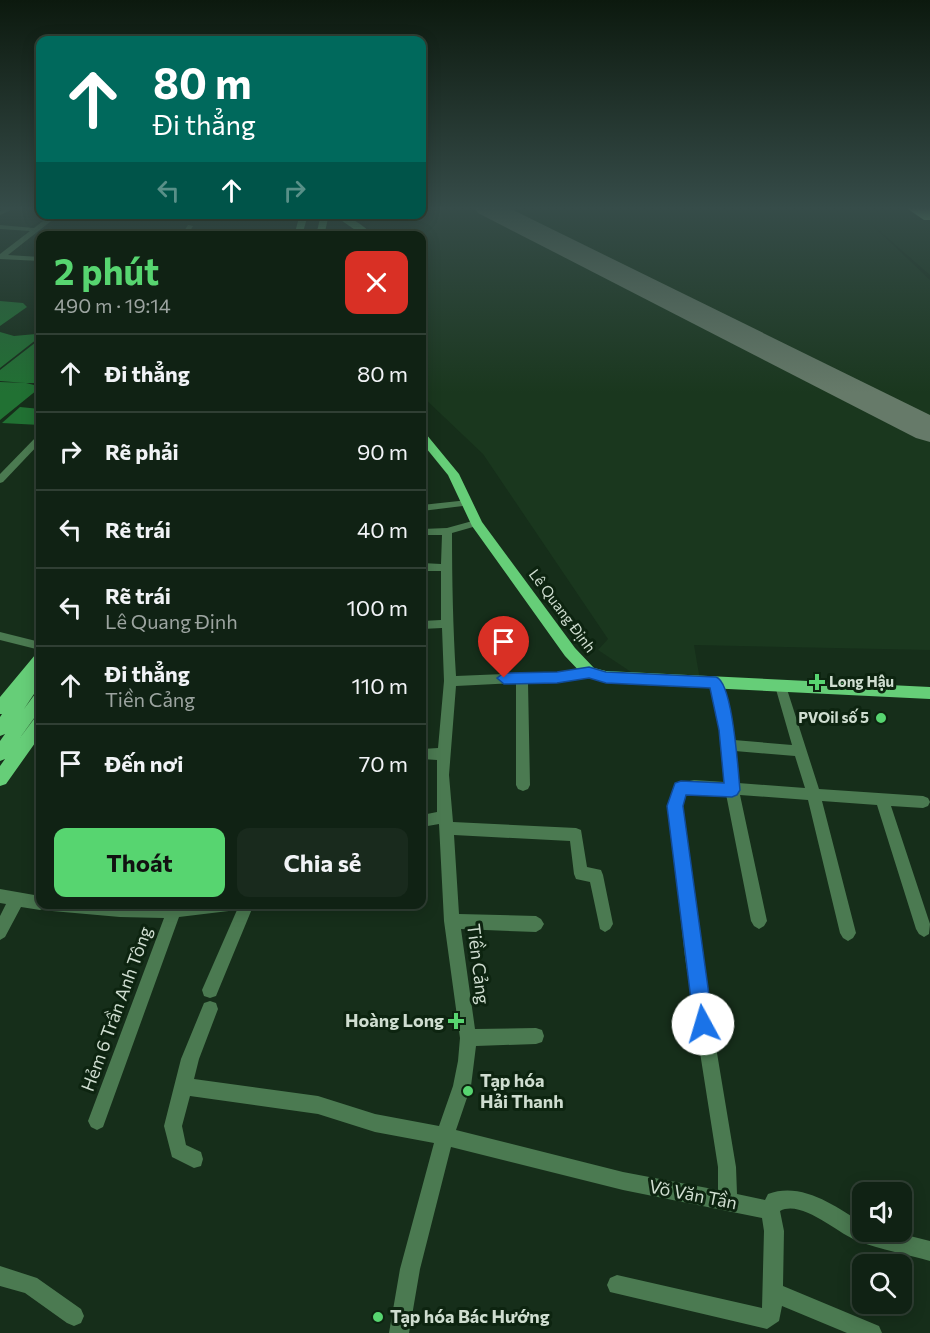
<!DOCTYPE html>
<html lang="vi">
<head>
<meta charset="utf-8">
<style>
	body { margin:0; font-family:Commissioner,sans-serif; background:#192a1d; color:#f1f3f6; height:100vh; display:flex; flex-direction:column; font-size:22px; white-space:nowrap }
	* { box-sizing:border-box; margin:0 }
	p { font-size:20px; color:#9ca4a0 }
	.icon { flex:none; width:33px; height:33px; fill:none; stroke:currentColor; stroke-width:2; stroke-linecap:round; stroke-linejoin:round }
	.map { position:relative; flex:1; overflow:hidden }
	.details { position:absolute; left:36px; top:231px; width:390px; height:678px; display:flex; flex-direction:column; background:#102214; border-radius:12px; box-shadow:0 3px 15px #0003,0 0 0 2px #303f34 }
	.details>* { flex:none }
	.top-card { position:absolute; left:36px; top:36px; width:390px; height:183px; border-radius:12px; box-shadow:0 3px 15px #0003,0 0 0 2px #303f34; background:#00695c; color:#fff; overflow:hidden }
	.tools { position:absolute; left:852px; top:1182px; display:grid; gap:12px }
	.tools a { display:grid; place-items:center; width:60px; height:60px; border-radius:12px; background:#102214; box-shadow:0 3px 15px #0003,0 0 0 2px #303f34; font-size:30px }
	.pin { position:absolute; display:grid; place-items:center; width:51px; height:51px; color:#fff; margin:-62px -26px; border-radius:50% 50% 50% 0; rotate:-45deg; box-shadow:0 0 6px #0007 }
	.pin .icon { rotate:45deg }
	.me { position:absolute; width:66px; margin:-33px; rotate:354deg; stroke-linejoin:round; filter:drop-shadow(0 0 4px #0008) }
	.turn { display:flex; align-items:center; gap:21px; height:126px; padding:0 18px; font-size:27px }
	.turn .icon { width:78px; height:78px; stroke-width:2.5 }
	.turn b { display:block; font-size:42px; line-height:51px }
	.lanes { display:flex; align-items:center; height:57px; padding:0 18px; background:#0003; justify-content:center; gap:30px; direction:ltr }
	.lanes .off { opacity:.35 }
	.round { display:grid; place-items:center; flex:none; width:63px; height:63px; border-radius:12px; background:#192a1d }
	.overview { display:flex; align-items:center; justify-content:space-between; height:102px; padding:0 18px }
	h1 { font-size:36px; font-weight:700; line-height:45px; color:#57d570 }
	.cta { display:flex; gap:12px; margin-top:auto; padding:12px 18px }
	.cta a { flex:1; height:69px; border-radius:12px; background:#57d570; color:#111; font-size:24px; font-weight:700; line-height:69px; text-align:center }
	.cta a+a { background:#192a1d; color:#f1f3f6 }
	ul { padding:0; list-style:none }
	li { display:flex; align-items:center; gap:18px; height:78px; padding:0 18px; border-top:2px solid #303f34 }
	li div { flex:1 }
	li b { display:block; font-size:22px }
	li em { font-style:normal }
	.map>svg:first-child { display:block }
	.built { fill:#1a371e }
	.water { fill:#217133 }
	.lines { fill:none; stroke-linecap:round; stroke-linejoin:round }
	.runway { fill:#667a69; fill-rule:evenodd }
	.building { fill:#97e6a1 }
	.minor { fill:#4b7a51; fill-rule:evenodd }
	.major { fill:#66ce78; fill-rule:evenodd }
	.route { fill:#1a73e8; stroke:#114b97; stroke-width:1.5 }
	.poi-dot { fill:#57d570; stroke:#0d2410; stroke-width:2 }
	.labels { text-anchor:middle; stroke-width:6; stroke-linejoin:round; paint-order:stroke }
	.street-label { font-size:15px; fill:#cfddd0; stroke:#0d2410 }
	.poi-label { font-size:15px; font-weight:bold; fill:#cfddd0; stroke:#0d2410; text-anchor:start }
	.near-street-label { font-size:18px; fill:#cfddd0; stroke:#0d2410 }
	.near-poi-label { font-size:18px; font-weight:bold; fill:#cfddd0; stroke:#0d2410; text-anchor:start }
</style>
</head>
<body>
<div class="map">
<svg width="930" height="1333" viewBox="0 0 930 1333">
	<rect width="100%" height="100%" fill="#162e1a"/>
	<path class="built" d="M422 207 930 208V275L869 222 930 280V650L694 645 700 680 637 676 598 650 608 639 483 454 422 396V236L379 235 367 227 377 215 422 214Z"/>
	<g class="water">
		<path d="M0 301 23 303 27 307 0 326Z"/>
		<path d="M0 332 14 336 36 334 37 339 0 368Z"/>
		<path d="M40 339V383H26L38 386 37 390 0 420V382L26 383 0 381V370Z"/>
		<path d="M20 407 40 409V425L2 423Z"/>
	</g>
	<g class="lines">
		<path class="runway" d="M474 207H507L930 415V442L916 438 478 213Z"/>
	</g>
	<path class="building" d="M905 207H930V220H924Z"/>
	<g class="lines">
		<g class="minor">
			<path d="M11 207H18L0 215V211Z"/>
			<path d="M52 214H60L8 255 40 257V261L0 259V254L30 231 0 229V225L34 228Z"/>
			<path d="M188 225 193 226 187 236H181Z"/>
			<path d="M40 435V443L3 482 0 483V474L37 436Z"/>
			<path d="M468 500 471 501V505L422 511V505Z"/>
			<path d="M476 520 480 521V525L452 533C452 581 453 627 456 676L557 672 589 667 593 669 595 672 593 675 589 677 557 682 528 683 530 785 528 789 523 791 518 789 516 785V683L456 686 449 775 453 822 576 828 581 830 587 867 601 870 603 875 613 924 610 929 605 932 600 929 590 882 576 879 574 874 570 841 454 835 459 914 536 916 541 919 544 924 541 929 536 932 461 929 475 1029 536 1028 542 1030 544 1036 542 1042 536 1044 476 1046 471 1086 456 1130 623 1172 718 1190V1167L685 957 668 806 676 784 694 780 725 782 721 730 710 682 712 679H720L722 682 734 740 792 745 775 686 777 683H785L819 789 923 796 928 798 930 802 928 806 923 808 891 806 930 924 929 934 924 937 919 934 916 929 877 805 822 801 856 933 853 938 848 941 843 938 840 933 808 800 740 795 767 921 764 926 759 929 754 926 751 921 726 794 686 793 682 806 701 957 736 1167 737 1194 765 1200 768 1194C801 1181 836 1206 862 1223V1232H894L930 1241V1261C906 1254 882 1250 858 1241 838 1234 802 1199 780 1211L784 1231 783 1286 879 1326 882 1333H847L782 1306 779 1321 767 1329 610 1292 607 1285 610 1278 617 1275 762 1308 764 1231 762 1218 623 1190 451 1147 420 1269 409 1333H389L400 1269 434 1143 375 1132 318 1114 190 1096 182 1126 186 1145 201 1152 203 1159 201 1166 194 1168 172 1157 164 1126 181 1059 204 1003 210 1001 216 1003 218 1009 199 1059 194 1079 318 1096 375 1114 439 1126 453 1086 458 1061 460 1038 444 921 439 824 422 827V815L437 812V760L422 759V749L438 748 444 681 442 628 422 629V621L441 620V571H422V563L441 564 442 535H422V529L447 528ZM735 751 795 756 805 788 738 783Z"/>
			<path d="M0 632 40 642V650L0 640Z"/>
			<path d="M0 889 40 896V904H254L216 996 210 998 204 996 202 990 237 910 179 917 103 1127 97 1130 91 1127 88 1121 164 918 120 917 52 911 46 907 40 910 21 907 5 937 0 940V916L6 904 0 903Z"/>
			<path d="M0 1266 37 1278 81 1309 84 1316 81 1323 74 1326 67 1323 25 1293 0 1286Z"/>
		</g>
		<g class="major">
			<path d="M300 214H308L302 236H294Z"/>
			<path d="M321 214H329L324 236H316Z"/>
			<path d="M332 214C348 214 362 224 374 236H364Z"/>
			<path d="M422 433 426 434 459 474 482 522 575 648 594 668 606 671 930 687V699L606 683 584 676 565 656 472 526 448 475 422 443Z"/>
			<path d="M40 653V685L24 709 35 694 40 692V710L19 739 34 719 40 717V736L6 784 0 786V766L5 759 0 761V741L5 734 0 736V717L2 714H0V697L35 655Z"/>
		</g>
	</g>
	<linearGradient id="sky" x2="0" y2="1"><stop stop-color="#0c190e"/><stop offset="0.53" stop-color="#364c49"/><stop offset="1" stop-color="#364c49" stop-opacity="0"/></linearGradient>
	<rect width="930" height="393" fill="url(#sky)"/>
	<path class="route" d="M589 667 606 672 716 677C733 682 738 771 740 790L737 795 732 797 686 795 683 806 713 1024 710 1031 703 1034 696 1031 694 1024 667 806 675 783 681 781 724 783 719 730 710 688 606 683 589 678 557 683 504 684 497 678 504 673 557 672Z"/>
	<g class="poi-dot">
		<path d="M814 673h6v6h6v6h-6v6h-6v-6h-6v-6h6z"/>
		<circle cx="881" cy="718" r="6"/>
		<path d="M453 1012h6v6h6v6h-6v6h-6v-6h-6v-6h6z"/>
		<circle cx="468" cy="1091" r="6"/>
		<circle cx="378" cy="1317" r="6"/>
	</g>
	<g class="labels">
		<g class="street-label">
			<text transform="translate(562 611) rotate(53)" y="5">Lê Quang Định</text>
		</g>
		<g class="poi-label">
			<text x="829" y="687">Long Hậu</text>
			<text x="869" y="723" text-anchor="end">PVOil số 5</text>
		</g>
		<g class="near-street-label">
			<text transform="translate(478 964) rotate(83)" y="6">Tiền Cảng</text>
			<text transform="translate(117 1009) rotate(-70)" y="6">Hẻm 6 Trần Anh Tông</text>
			<text transform="translate(693 1195) rotate(11)" y="6">Võ Văn Tần</text>
		</g>
		<g class="near-poi-label">
			<text x="444" y="1027" text-anchor="end">Hoàng Long</text>
			<text x="480" y="1087">Tạp hóa<tspan x="480" dy="21">Hải Thanh</tspan></text>
			<text x="390" y="1323">Tạp hóa Bác Hướng</text>
		</g>
	</g>
</svg>
<div class="tools">
<a><svg class="icon" aria-label="sound" viewBox="0 0 24 24"><path d="M4 9h4l5-4v14l-5-4H4zM17 9q2 3 0 6"/></svg></a>
<a><svg class="icon" aria-label="search" viewBox="0 0 24 24"><circle cx="10" cy="10" r="6"/><path d="M15 15l6 6"/></svg></a>
</div>
<div class="pin" style="left:504px;top:678px;background:#d93025"><svg class="icon" aria-label="arrive" viewBox="0 0 24 24"><path d="M6 21V4h12l-3 4 3 4H6"/></svg></div>
<svg class="me" style="left:703px;top:1024px" viewBox="-20 -20 40 40"><circle r="19" fill="#fff"/><path d="M0-13L10 11 0 6-10 11z" fill="#1a73e8"/></svg>
<div class="top-card">
<div class="turn"><svg class="icon" aria-label="ahead" viewBox="0 0 24 24"><path d="M12 20V5M6 11l6-6 6 6"/></svg><div><b>80 m</b>Đi thẳng</div></div>
<div class="lanes"><svg class="icon off" aria-label="left" viewBox="0 0 24 24"><path d="M17 20v-9H6M10 6l-5 5 5 5"/></svg><svg class="icon" aria-label="ahead" viewBox="0 0 24 24"><path d="M12 20V5M6 11l6-6 6 6"/></svg><svg class="icon off" aria-label="right" viewBox="0 0 24 24"><path d="M7 20v-9h11M14 6l5 5-5 5"/></svg></div>
</div>
<section class="details">
<div class="overview"><div><h1>2 phút</h1><p>490 m · 19:14</p></div><a class="round" style="background:#d93025;color:#fff"><svg class="icon" aria-label="close" viewBox="0 0 24 24"><path d="M6 6l12 12M18 6L6 18"/></svg></a></div>
<ul>
<li><svg class="icon" aria-label="ahead" viewBox="0 0 24 24"><path d="M12 20V5M6 11l6-6 6 6"/></svg><div><b>Đi thẳng</b></div><em>80 m</em></li>
<li><svg class="icon" aria-label="right" viewBox="0 0 24 24"><path d="M7 20v-9h11M14 6l5 5-5 5"/></svg><div><b>Rẽ phải</b></div><em>90 m</em></li>
<li><svg class="icon" aria-label="left" viewBox="0 0 24 24"><path d="M17 20v-9H6M10 6l-5 5 5 5"/></svg><div><b>Rẽ trái</b></div><em>40 m</em></li>
<li><svg class="icon" aria-label="left" viewBox="0 0 24 24"><path d="M17 20v-9H6M10 6l-5 5 5 5"/></svg><div><b>Rẽ trái</b><p>Lê Quang Định</p></div><em>100 m</em></li>
<li><svg class="icon" aria-label="ahead" viewBox="0 0 24 24"><path d="M12 20V5M6 11l6-6 6 6"/></svg><div><b>Đi thẳng</b><p>Tiền Cảng</p></div><em>110 m</em></li>
<li><svg class="icon" aria-label="arrive" viewBox="0 0 24 24"><path d="M6 21V4h12l-3 4 3 4H6"/></svg><div><b>Đến nơi</b></div><em>70 m</em></li>
</ul>
<div class="cta"><a>Thoát</a><a>Chia sẻ</a></div>
</section>
</div>
</body>
</html>
